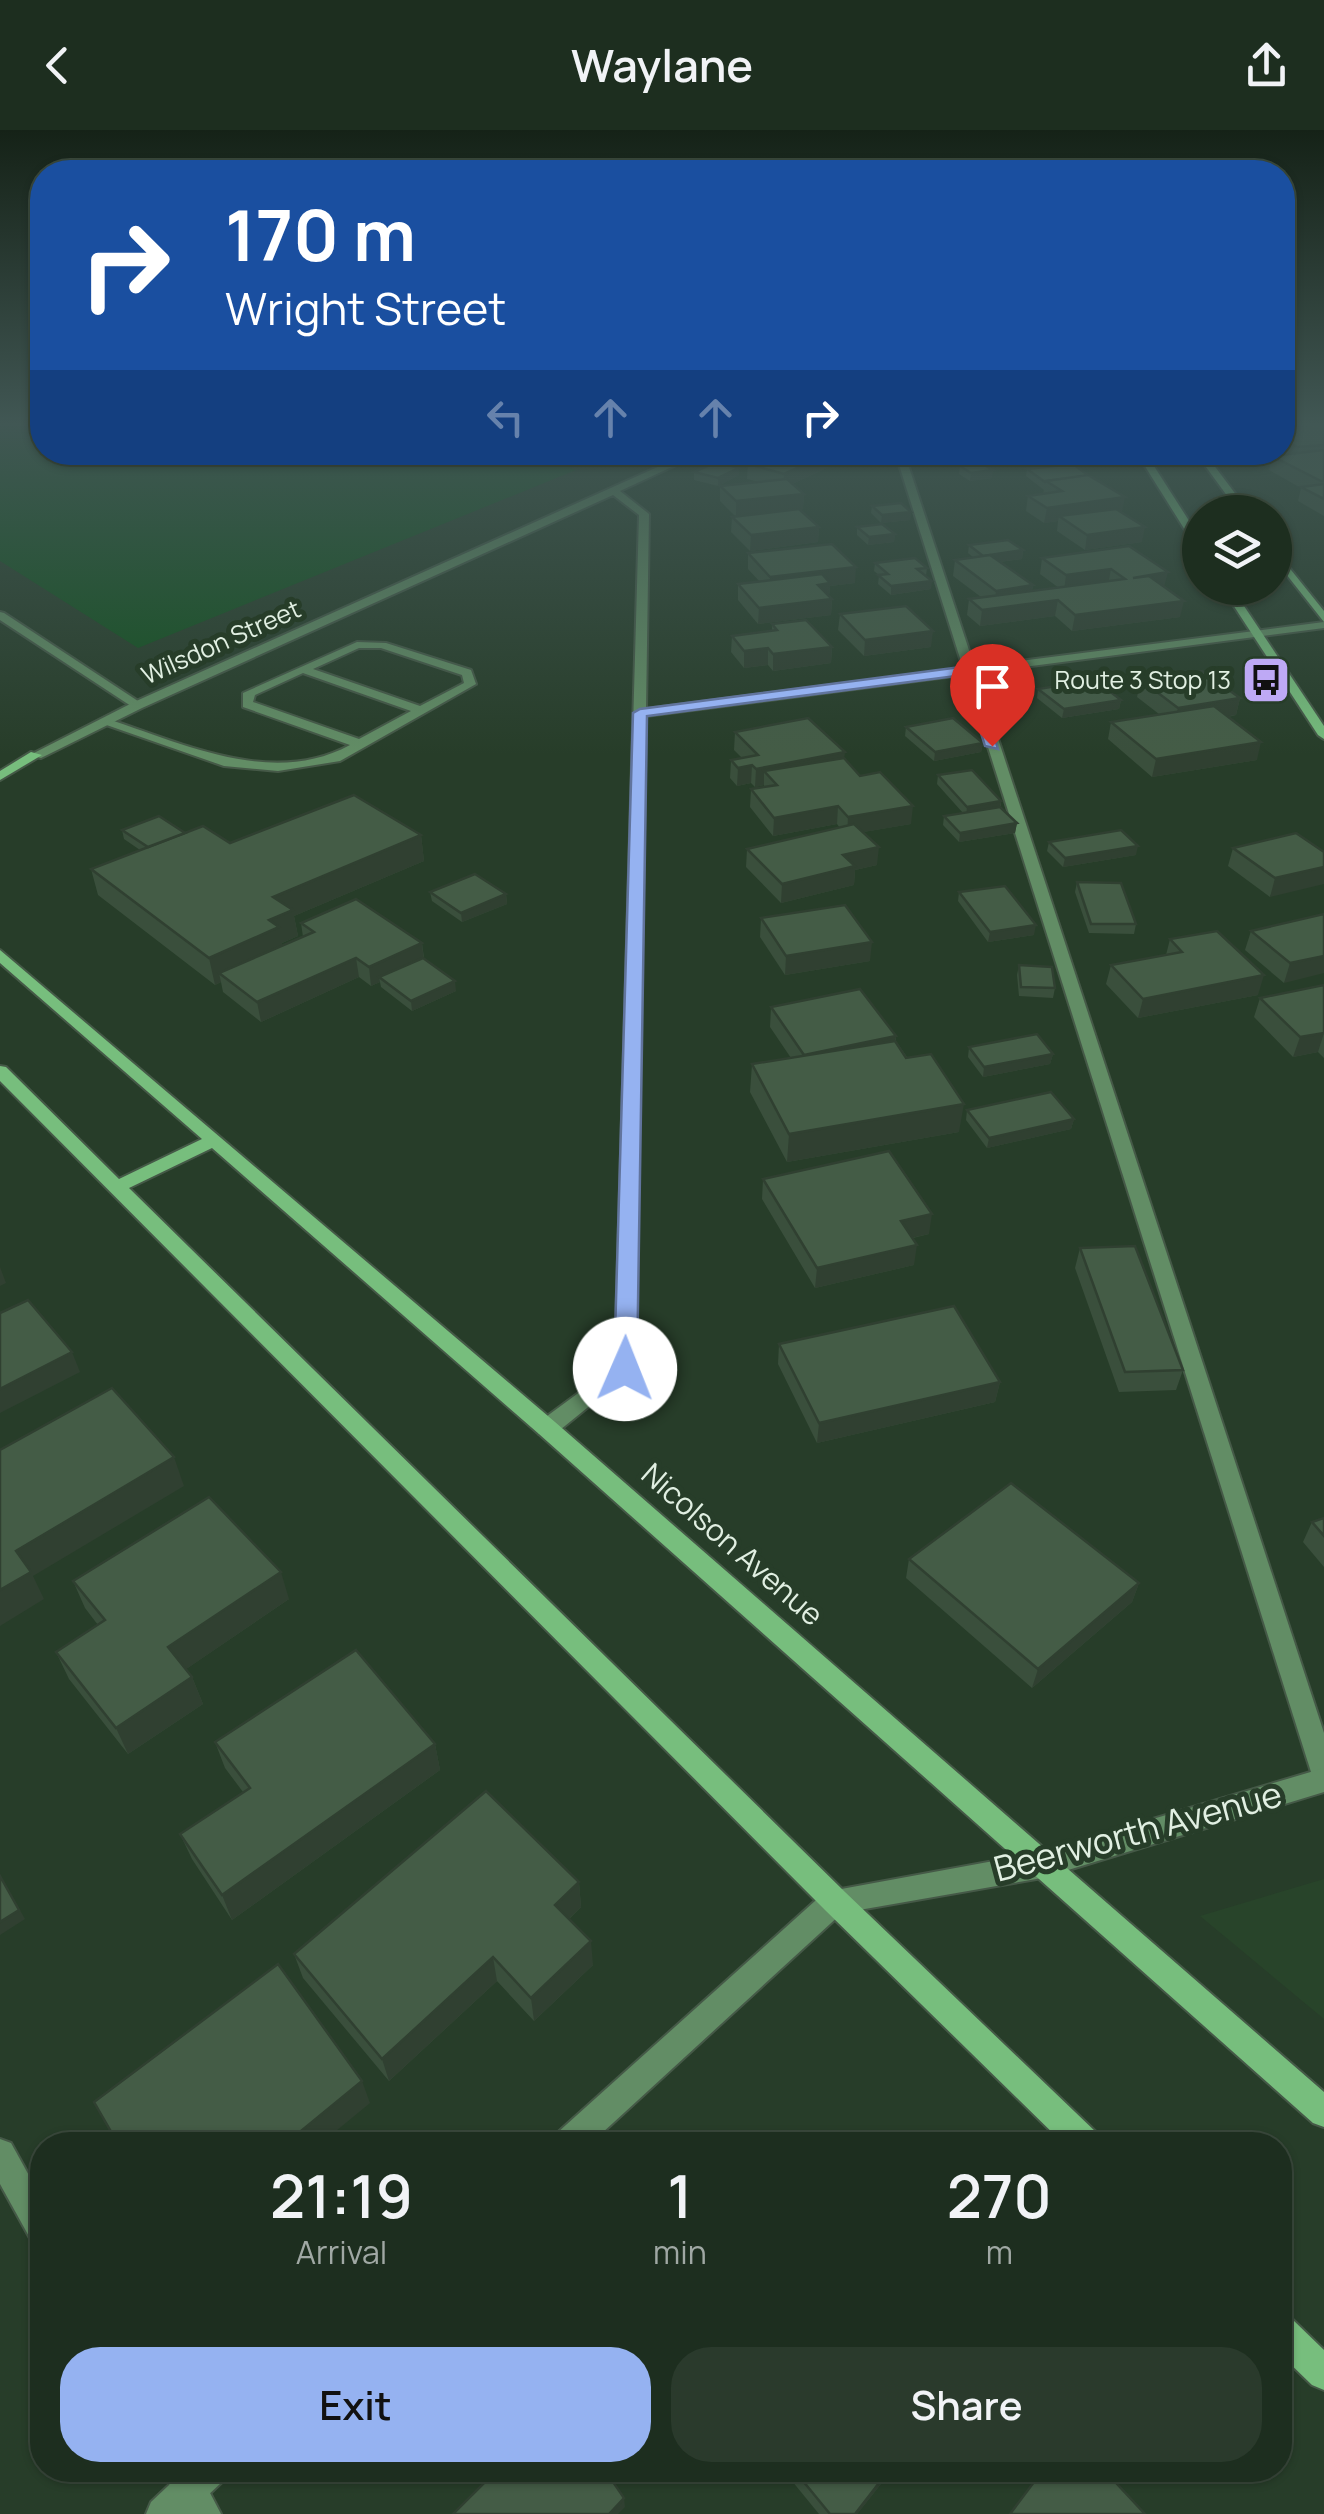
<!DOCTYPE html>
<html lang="en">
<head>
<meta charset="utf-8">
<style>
	body { margin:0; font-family:Manrope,sans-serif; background:#2a3a2c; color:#f1f3f6; height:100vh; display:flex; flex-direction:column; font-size:38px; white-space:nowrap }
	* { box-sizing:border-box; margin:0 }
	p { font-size:32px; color:#a0a8a4 }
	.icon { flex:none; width:55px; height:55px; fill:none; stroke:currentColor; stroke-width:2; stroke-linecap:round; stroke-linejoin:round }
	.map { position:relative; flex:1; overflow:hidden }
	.side { position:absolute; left:30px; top:2002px; width:1262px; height:350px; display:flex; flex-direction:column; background:#1d2e1f; border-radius:40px; box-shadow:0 2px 8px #0004,0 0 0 2px #3b4a3d }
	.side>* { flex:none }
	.guide { position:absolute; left:30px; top:30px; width:1265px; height:305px; border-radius:40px; box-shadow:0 2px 8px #0004,0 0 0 2px #3b4a3d; background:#1a4fa0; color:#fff; overflow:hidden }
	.fabs { position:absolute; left:1182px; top:365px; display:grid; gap:20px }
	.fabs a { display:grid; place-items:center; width:110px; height:110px; border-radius:50%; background:#1d2e1f; box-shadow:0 2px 8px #0004,0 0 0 2px #3b4a3d; font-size:50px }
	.pin { position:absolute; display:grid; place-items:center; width:85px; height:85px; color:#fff; margin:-102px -42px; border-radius:50% 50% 50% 0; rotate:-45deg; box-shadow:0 0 10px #0007 }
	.pin .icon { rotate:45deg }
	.me { position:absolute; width:110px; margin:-55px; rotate:1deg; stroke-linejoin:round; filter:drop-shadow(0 0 8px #0008) }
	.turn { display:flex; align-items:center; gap:35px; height:210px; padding:0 30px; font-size:45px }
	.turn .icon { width:130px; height:130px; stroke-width:2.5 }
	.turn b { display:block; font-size:70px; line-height:85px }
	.lanes { display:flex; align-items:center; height:95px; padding:0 30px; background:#0003; justify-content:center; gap:50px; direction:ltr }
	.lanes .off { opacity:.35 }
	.eta { display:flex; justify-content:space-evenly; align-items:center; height:170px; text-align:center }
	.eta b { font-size:60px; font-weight:600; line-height:70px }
	.action { display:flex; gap:20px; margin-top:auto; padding:20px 30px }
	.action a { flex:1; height:115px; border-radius:40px; background:#95b2f1; color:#111; font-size:40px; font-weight:600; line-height:115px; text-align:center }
	.action a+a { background:#2a3a2c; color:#f1f3f6 }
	header { display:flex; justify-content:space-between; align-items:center; height:130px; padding:0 30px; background:#1d2e1f; font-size:45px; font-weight:600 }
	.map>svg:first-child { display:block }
	.built { fill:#28442a }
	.green { fill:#12511e }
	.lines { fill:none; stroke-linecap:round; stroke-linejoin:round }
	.lane-casing { stroke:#455947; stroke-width:4 }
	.street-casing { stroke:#455947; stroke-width:4 }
	.secondary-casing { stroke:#455947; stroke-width:4 }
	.lane { fill:#628d65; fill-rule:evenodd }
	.street { fill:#628d65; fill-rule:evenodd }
	.secondary { fill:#77be7d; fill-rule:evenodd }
	.wall { fill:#3a4f3c }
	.shaded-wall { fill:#304031 }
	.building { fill:#445c46; stroke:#304031; stroke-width:2.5 }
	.route { fill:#95b2f1; stroke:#61749d; stroke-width:2.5 }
	.labels { text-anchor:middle; stroke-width:10; stroke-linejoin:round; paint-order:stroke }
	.far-street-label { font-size:25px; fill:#e1efe2; stroke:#273d29 }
	.far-poi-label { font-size:25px; fill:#e1efe2; stroke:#273d29; text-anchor:end }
	.street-label { font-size:30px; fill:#e1efe2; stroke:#273d29 }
	.near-street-label { font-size:35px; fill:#e1efe2; stroke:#273d29 }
</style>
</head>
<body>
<header><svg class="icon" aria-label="back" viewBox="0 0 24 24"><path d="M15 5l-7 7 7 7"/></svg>Waylane<svg class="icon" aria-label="share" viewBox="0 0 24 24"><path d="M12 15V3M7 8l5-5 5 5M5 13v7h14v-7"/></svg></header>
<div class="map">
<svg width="1324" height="2384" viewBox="0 0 1324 2384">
	<rect width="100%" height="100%" fill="#273d29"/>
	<path class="built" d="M1324 1749V1889L1200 1786Z"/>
	<path class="green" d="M0 291H42V322H533L576 340 138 518 0 431Z"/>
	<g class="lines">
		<g class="lane-casing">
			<g id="lane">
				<path d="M895 322H904L1324 1603V1654L1315 1650 1311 1642Z"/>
				<path d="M0 482 4 483 144 575 134 578 0 490Z"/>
				<path d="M357 512 386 513 471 540 476 554 340 631 278 641 224 636 98 592 108 589C184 614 273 657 350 615L243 577V563ZM359 518H381L462 545 464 553 420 576 313 539ZM303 543 411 581 359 609 253 572 255 565Z"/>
				<path d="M0 2009 11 2013 42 2069V2115L31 2110 0 2054Z"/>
				<path d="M162 2340H198L221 2384H185Z"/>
			</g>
		</g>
		<g class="street-casing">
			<g id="street">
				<path d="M691 322H704L620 361 649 384 646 579 1324 492V498L646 586 635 1239 555 1304H539L536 1298 539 1292 615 1236 639 385 613 365 142 578 41 628 30 625 134 572Z"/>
				<path d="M1324 1638V1662L1042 1748 842 1783 589 2015H552L556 2004 825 1762 1042 1722Z"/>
				<path d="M185 2340H227L222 2352 188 2384H146L151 2372Z"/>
			</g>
		</g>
		<g class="secondary-casing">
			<g id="secondary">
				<path d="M1136 322H1145L1200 408V419L1195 416Z"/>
				<path d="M1195 322H1204L1249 382H1239Z"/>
				<path d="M1275 420 1324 481V492L1275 430Z"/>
				<path d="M1222 458H1232L1324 596V609L1318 605Z"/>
				<path d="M31 622 42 625 0 650V641Z"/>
				<path d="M0 820 555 1292 1324 1962V1997L1313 1993 539 1304 212 1018 129 1058 845 1762 1098 2004 1102 2015H1065L825 1780 0 951V936L6 937 119 1049 202 1009 0 833Z"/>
				<path d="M1280 2185 1292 2189 1324 2220V2260L1312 2255 1280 2224Z"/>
			</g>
		</g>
		<use href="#lane" class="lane"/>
		<use href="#street" class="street"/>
		<use href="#secondary" class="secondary"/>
	</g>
	<g class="wall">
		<path d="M1282 291H1324V386L1298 371 1301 358 1269 340 1272 326 1282 325 1277 322H1282Z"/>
		<path d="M762 322H857L840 330 829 328V337L792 354 804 364 803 379 800 380 819 397 818 412 750 421 731 402 732 387 735 386 720 371V356L759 352 747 349 748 334 752 332V327Z"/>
		<path d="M1010 322H1081V324L1023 331Z"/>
		<path d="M960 336 992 348 970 351 959 344Z"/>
		<path d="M1027 339 1122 382 1142 412 1085 420 1057 401 1058 391 1044 393 1026 381 1028 366 1043 364 1044 360 1026 346Z"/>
		<path d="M694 342 739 345 718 356 694 350Z"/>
		<path d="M872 376 911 382 910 390 881 393 871 383Z"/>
		<path d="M857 397 895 404 894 412 868 415 857 405Z"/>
		<path d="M969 415 1023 420 1022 429 999 432 1033 455 1032 461 1059 458 1040 444 1042 428 1129 416 1164 457 1180 487 1072 501 1055 486 980 496 967 485 969 469 981 467 953 446 955 430 974 428 968 423Z"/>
		<path d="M748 423 855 453 830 456 829 466 832 469 831 485 758 494 738 470V454L760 452 748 439Z"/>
		<path d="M875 433 927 438 926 446 931 459 891 465 878 454 879 445 874 441Z"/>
		<path d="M840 484 931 517 864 526 838 500Z"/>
		<path d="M772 494 832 517 831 533 773 541 768 535 744 538 731 522 732 506 772 501Z"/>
		<path d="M1141 550 1240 568 1236 585 1228 587 1257 630 1152 647 1108 609 1111 592 1159 584 1137 567Z"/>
		<path d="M1038 559 1121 570 1119 579 1062 588 1037 568Z"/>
		<path d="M906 597 983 613 981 622 934 631 905 606Z"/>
		<path d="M735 602 844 629 911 694 863 702 877 735 855 740 854 755 781 773 746 737 747 719 840 698 837 694 773 706 750 677 751 659 764 657V655L755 657 751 653 737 656 730 648 731 630 742 628 734 620Z"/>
		<path d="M938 645 1001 671V677L1017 693 1015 703 959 712 943 695 944 686 963 683 937 654Z"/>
		<path d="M122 700 185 703 230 713 421 705 424 731 294 786 298 806 282 813V816L303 807 301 793 422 813 424 828 456 861 412 881 381 857 380 852 371 856 359 847 261 892 223 862 221 852 215 855 98 765 91 739 140 720 124 709Z"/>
		<path d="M1296 703 1270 767 1228 736 1233 718Z"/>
		<path d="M1049 712 1136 725 1063 737 1047 721Z"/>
		<path d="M1077 752 1136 794 1134 804 1089 803 1075 762Z"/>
		<path d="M430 762 506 764 507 774 462 792 432 771Z"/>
		<path d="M959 762 1034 805 988 812 958 771Z"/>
		<path d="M1324 784 1284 853 1245 820 1251 801Z"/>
		<path d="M761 788 870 831 785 845 760 807Z"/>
		<path d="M1170 809 1258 865 1138 888 1106 854 1111 835 1166 825Z"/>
		<path d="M1019 835 1055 858 1053 868 1019 866 1017 845Z"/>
		<path d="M1324 855V928L1318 922 1293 927 1254 887 1260 868Z"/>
		<path d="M771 877 896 906V911L959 1002 787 1032 750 962 752 934 791 928 770 897Z"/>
		<path d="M969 917 1053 924 1050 934 983 947 968 927Z"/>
		<path d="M967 980 1074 989 1071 999 987 1018 966 990Z"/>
		<path d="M763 1049 929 1104 913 1108 914 1135 815 1158 762 1069Z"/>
		<path d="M1080 1118 1183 1240 1176 1260 1119 1262 1075 1138Z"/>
		<path d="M779 1214 1000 1252 995 1272 817 1313 778 1234Z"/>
		<path d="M1324 1388V1437L1303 1412 1312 1392Z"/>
		<path d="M909 1429 1139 1453 1132 1472 1032 1558 906 1448Z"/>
		<path d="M73 1451 289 1469 186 1539 192 1547 203 1574 128 1624 69 1549 56 1522 98 1495 85 1478Z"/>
		<path d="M215 1612 435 1614 440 1640 232 1790 192 1729 180 1704 243 1662 225 1638Z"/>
		<path d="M579 1752 581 1777 569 1789 593 1835 534 1891 497 1851 389 1951 303 1848 294 1824Z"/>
		<path d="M783 2340H892L857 2384H819Z"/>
	</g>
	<g class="shaded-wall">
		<path d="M1324 291V303L1297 307 1300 293Z"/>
		<path d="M840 322H857L840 330Z"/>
		<path d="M1024 322H1081V324L1023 331Z"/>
		<path d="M830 323 829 337 783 358 784 344Z"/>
		<path d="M739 338V345L718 356V348Z"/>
		<path d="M993 340 992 348 970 351 971 343Z"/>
		<path d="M804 364 803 379 736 386V371Z"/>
		<path d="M1125 367 1122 382 1059 386 1058 391 1044 393 1047 378Z"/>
		<path d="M911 382 910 390 881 393 882 385Z"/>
		<path d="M819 397 818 412 750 421 751 405Z"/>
		<path d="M1145 397 1142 412 1085 420 1087 405Z"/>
		<path d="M895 404 894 412 868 415 869 407Z"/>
		<path d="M1023 420 1022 429 982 434 983 426Z"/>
		<path d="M856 437 855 453 830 456 829 469 770 463V447Z"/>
		<path d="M1111 439 1108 455 1064 461 1066 445Z"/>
		<path d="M1168 442 1164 457 1133 448Z"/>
		<path d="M932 451 931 459 891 465V456Z"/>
		<path d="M1033 455 1030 471 994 477 996 461Z"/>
		<path d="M832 469 831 485 758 494 759 478Z"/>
		<path d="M1058 470 1055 486 980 496 982 480Z"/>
		<path d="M1184 471 1180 487 1072 501 1075 485Z"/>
		<path d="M933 501 931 517 864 526 865 510Z"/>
		<path d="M832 517 831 533 773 541V524Z"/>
		<path d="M768 518V535L744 538V521Z"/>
		<path d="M1240 568 1236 585 1173 595 1178 578Z"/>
		<path d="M1121 570 1119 579 1062 588 1064 579Z"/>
		<path d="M1261 612 1257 630 1152 647 1156 629Z"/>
		<path d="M983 613 981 622 934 631 935 622Z"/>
		<path d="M845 622 843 639 764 641V655L755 657 756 639Z"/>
		<path d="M752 635 751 653 737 656 738 638Z"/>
		<path d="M1001 671 1000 681 966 686 967 677Z"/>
		<path d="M838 676 837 694 773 706 774 688Z"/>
		<path d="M913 676 911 694 847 705 848 687Z"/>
		<path d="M1017 693 1015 703 959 712 960 703Z"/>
		<path d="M421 705 424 731 294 786 298 806 282 813 284 824 219 843 221 852 215 855 209 828 269 790 273 767Z"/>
		<path d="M1138 716 1136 725 1063 737 1065 728Z"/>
		<path d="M879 717 877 735 855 740 854 755 781 773 782 754 843 725Z"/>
		<path d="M1324 737V754L1270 767 1275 748Z"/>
		<path d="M506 764 507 774 462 792 461 783Z"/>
		<path d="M1036 795 1034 805 988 812 990 802Z"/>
		<path d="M872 812 870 831 785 845 786 826Z"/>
		<path d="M422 813 424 832 379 847 380 852 371 856 369 837Z"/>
		<path d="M1324 826V843L1284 853 1290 833Z"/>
		<path d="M356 828 359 847 261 892 257 872Z"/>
		<path d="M1264 845 1258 865 1138 888 1143 869Z"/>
		<path d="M455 851 456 861 412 881 411 871Z"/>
		<path d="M1324 903 1318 922 1293 927 1300 907Z"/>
		<path d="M896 906 894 925H804Z"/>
		<path d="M1053 924 1050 934 983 947 984 937Z"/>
		<path d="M964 974 959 1002 787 1032 789 1004Z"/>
		<path d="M1074 989 1071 999 987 1018 989 1008Z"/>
		<path d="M932 1084 929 1104 898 1111 901 1091Z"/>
		<path d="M917 1115 914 1135 815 1158 817 1138Z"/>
		<path d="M0 1137 6 1153 0 1156Z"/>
		<path d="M72 1222 80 1242 0 1283V1259Z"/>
		<path d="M1000 1252 995 1272 817 1313 819 1293Z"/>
		<path d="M174 1327 184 1356 33 1446 44 1469 0 1496V1460L16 1421Z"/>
		<path d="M281 1442 289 1469 179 1544 168 1517Z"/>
		<path d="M1139 1453 1132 1472 1032 1558 1038 1539Z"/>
		<path d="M192 1547 203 1574 128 1624 116 1598Z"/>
		<path d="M435 1614 440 1640 232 1790 222 1765Z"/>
		<path d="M0 1745 25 1789 0 1805Z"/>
		<path d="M579 1752 581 1777 558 1799 555 1775Z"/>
		<path d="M591 1811 593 1835 534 1891 531 1868Z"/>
		<path d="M493 1827 497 1851 389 1951 382 1929Z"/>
		<path d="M362 1951 370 1973 319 2015H284Z"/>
		<path d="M889 2340H892L857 2384H855Z"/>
		<path d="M624 2368 625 2377 618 2384H609Z"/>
	</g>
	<g class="building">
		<path d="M1324 293V315L1297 317 1282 309V298Z"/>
		<path d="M1324 320V351H1321L1272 326Z"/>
		<path d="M762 322H827L830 323 784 344 748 334 761 329 752 327Z"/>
		<path d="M716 332 739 338 718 348 694 342Z"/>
		<path d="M981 333 993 340 971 343 960 336Z"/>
		<path d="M1073 334 1089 346 1046 351 1045 352 1027 339Z"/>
		<path d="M1088 345 1125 367 1047 378 1028 366 1062 361 1046 351Z"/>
		<path d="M787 349 804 364 736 371 720 356Z"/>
		<path d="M1324 354V369L1301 357Z"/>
		<path d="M901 373 911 382 882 385 872 376Z"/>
		<path d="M799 379 819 397 751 405 732 387Z"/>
		<path d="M1116 379 1145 397 1087 405 1059 386Z"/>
		<path d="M882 394 895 404 869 407 857 397Z"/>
		<path d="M1008 410 1023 420 983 426 969 415Z"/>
		<path d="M832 414 856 437 770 447 748 423Z"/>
		<path d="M1129 416 1168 442 1133 448 1149 446 1184 471 1075 485 1058 470 982 480 969 469 1125 449 1111 439 1066 445 1042 428Z"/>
		<path d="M990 425 1033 455 996 461 955 430Z"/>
		<path d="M915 428 927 438 917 439 932 451 891 456 878 445 888 444 875 433Z"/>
		<path d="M822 444 830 453 818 455 832 469 759 478 738 454Z"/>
		<path d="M906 476 933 501 865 510 840 484Z"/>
		<path d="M806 490 832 517 773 524 768 518 744 521 732 506 777 500 772 494Z"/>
		<path d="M1202 541 1240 568 1178 578 1141 550Z"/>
		<path d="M1095 550 1121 570 1064 579 1038 559Z"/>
		<path d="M1214 576 1261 612 1156 629 1111 592Z"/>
		<path d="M808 588 845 622 756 639 752 635 738 638 731 630 758 625 735 602Z"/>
		<path d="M953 588 983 613 935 622 906 597Z"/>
		<path d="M844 628 860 646 880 642 913 676 848 687 838 676 774 688 751 659 777 655 764 641Z"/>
		<path d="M972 640 1001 671 967 677 938 645Z"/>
		<path d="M354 665 421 705 273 767 293 780 269 790 279 797 209 828 91 739 203 696 230 713Z"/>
		<path d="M1000 677 1017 693 960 703 944 686Z"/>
		<path d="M159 686 185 703 148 717 122 700Z"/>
		<path d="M854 694 879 717 843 725 855 736 782 754 747 719Z"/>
		<path d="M1121 700 1138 716 1065 728 1049 712Z"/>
		<path d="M1296 703 1324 722V737L1275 748 1233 718Z"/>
		<path d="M475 744 506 764 461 783 430 762Z"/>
		<path d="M1077 752 1121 753 1136 794H1091Z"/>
		<path d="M1005 756 1036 795 990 802 959 762Z"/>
		<path d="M356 769 422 813 369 837 356 828 257 872 219 843 314 802 301 793Z"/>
		<path d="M845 775 872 812 786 826 761 788Z"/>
		<path d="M1324 784V826L1290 833 1251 801Z"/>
		<path d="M1217 801 1264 845 1143 869 1111 835 1182 822 1170 809Z"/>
		<path d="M423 828 455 851 411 871 379 847Z"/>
		<path d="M1019 835 1052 837 1055 858 1021 857Z"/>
		<path d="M1324 855V903L1300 907 1260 868Z"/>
		<path d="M860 859 896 906 804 925 771 877Z"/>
		<path d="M1037 904 1053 924 984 937 969 917Z"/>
		<path d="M895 911 906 928 931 924 964 974 789 1004 752 934Z"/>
		<path d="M1051 962 1074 989 989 1008 967 980Z"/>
		<path d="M889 1021 932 1084 901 1091 917 1115 817 1138 763 1049Z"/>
		<path d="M1135 1116 1183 1240 1125 1242 1080 1118Z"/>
		<path d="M28 1170 72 1222 0 1259V1183Z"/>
		<path d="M954 1176 1000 1252 819 1293 779 1214Z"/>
		<path d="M112 1258 174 1327 16 1421 31 1442 0 1460V1320Z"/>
		<path d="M1011 1353 1139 1453 1038 1539 909 1429Z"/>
		<path d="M209 1367 281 1442 168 1517 192 1547 116 1598 56 1522 105 1490 73 1451Z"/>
		<path d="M1324 1388V1406L1312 1392Z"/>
		<path d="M356 1520 435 1614 222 1765 180 1704 250 1658 215 1612Z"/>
		<path d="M486 1661 579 1752 555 1775 591 1811 531 1868 493 1827 382 1929 294 1824Z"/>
		<path d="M0 1746 19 1780 0 1792Z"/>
		<path d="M278 1834 362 1951 284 2015H90L110 2000 94 1972Z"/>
		<path d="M497 2340H605L624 2368 609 2384H453Z"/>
		<path d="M794 2340H889L855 2384H830Z"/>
		<path d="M1043 2340H1104L1145 2384H1010Z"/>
	</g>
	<linearGradient id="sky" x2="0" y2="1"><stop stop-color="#152217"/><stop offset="0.47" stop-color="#415754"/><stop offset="1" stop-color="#415754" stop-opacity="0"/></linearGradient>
	<rect width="1324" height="625" fill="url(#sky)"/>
	<path class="route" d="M968 536 974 540 998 619 985 616 963 545 647 586 637 1239 634 1245H617L614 1239 633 583 640 579Z"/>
	<defs>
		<g id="bus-square" transform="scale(2.5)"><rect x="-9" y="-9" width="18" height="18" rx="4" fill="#bea9f5" stroke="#273d29"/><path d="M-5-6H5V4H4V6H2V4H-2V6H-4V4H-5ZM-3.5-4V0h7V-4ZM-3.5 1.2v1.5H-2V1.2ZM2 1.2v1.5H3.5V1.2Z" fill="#111"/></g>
	</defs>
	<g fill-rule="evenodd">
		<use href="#bus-square" x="1266" y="550"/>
	</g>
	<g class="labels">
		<g class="far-street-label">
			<text transform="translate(221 512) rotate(-24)" y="9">Wilsdon Street</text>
		</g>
		<g class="far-poi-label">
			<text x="1231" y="559">Route 3 Stop 13</text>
		</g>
		<g class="street-label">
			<text transform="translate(732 1415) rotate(41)" y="10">Nicolson Avenue</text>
		</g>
		<g class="near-street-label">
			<text transform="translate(1138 1702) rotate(-15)" y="12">Beerworth Avenue</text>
		</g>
	</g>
</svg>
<div class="fabs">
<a><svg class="icon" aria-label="layers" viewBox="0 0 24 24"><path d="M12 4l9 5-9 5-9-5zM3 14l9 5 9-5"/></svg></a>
</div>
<div class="pin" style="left:992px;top:616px;background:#d93025"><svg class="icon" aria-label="arrive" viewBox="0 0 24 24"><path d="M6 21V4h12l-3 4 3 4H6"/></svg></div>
<svg class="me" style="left:625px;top:1239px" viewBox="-20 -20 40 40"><circle r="19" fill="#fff"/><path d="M0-13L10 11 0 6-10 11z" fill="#95b2f1"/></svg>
<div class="guide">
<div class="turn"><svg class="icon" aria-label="right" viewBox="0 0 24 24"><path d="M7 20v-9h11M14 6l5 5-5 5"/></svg><div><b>170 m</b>Wright Street</div></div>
<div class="lanes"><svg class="icon off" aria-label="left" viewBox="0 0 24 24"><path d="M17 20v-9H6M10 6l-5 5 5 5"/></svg><svg class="icon off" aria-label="ahead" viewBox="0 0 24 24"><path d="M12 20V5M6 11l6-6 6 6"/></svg><svg class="icon off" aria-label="ahead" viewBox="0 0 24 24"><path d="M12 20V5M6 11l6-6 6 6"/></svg><svg class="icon" aria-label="right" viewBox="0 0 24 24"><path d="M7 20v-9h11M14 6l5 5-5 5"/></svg></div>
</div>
<section class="side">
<div class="eta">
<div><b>21:19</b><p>Arrival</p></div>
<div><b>1</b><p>min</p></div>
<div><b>270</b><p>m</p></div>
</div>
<div class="action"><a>Exit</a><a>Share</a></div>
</section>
</div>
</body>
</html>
